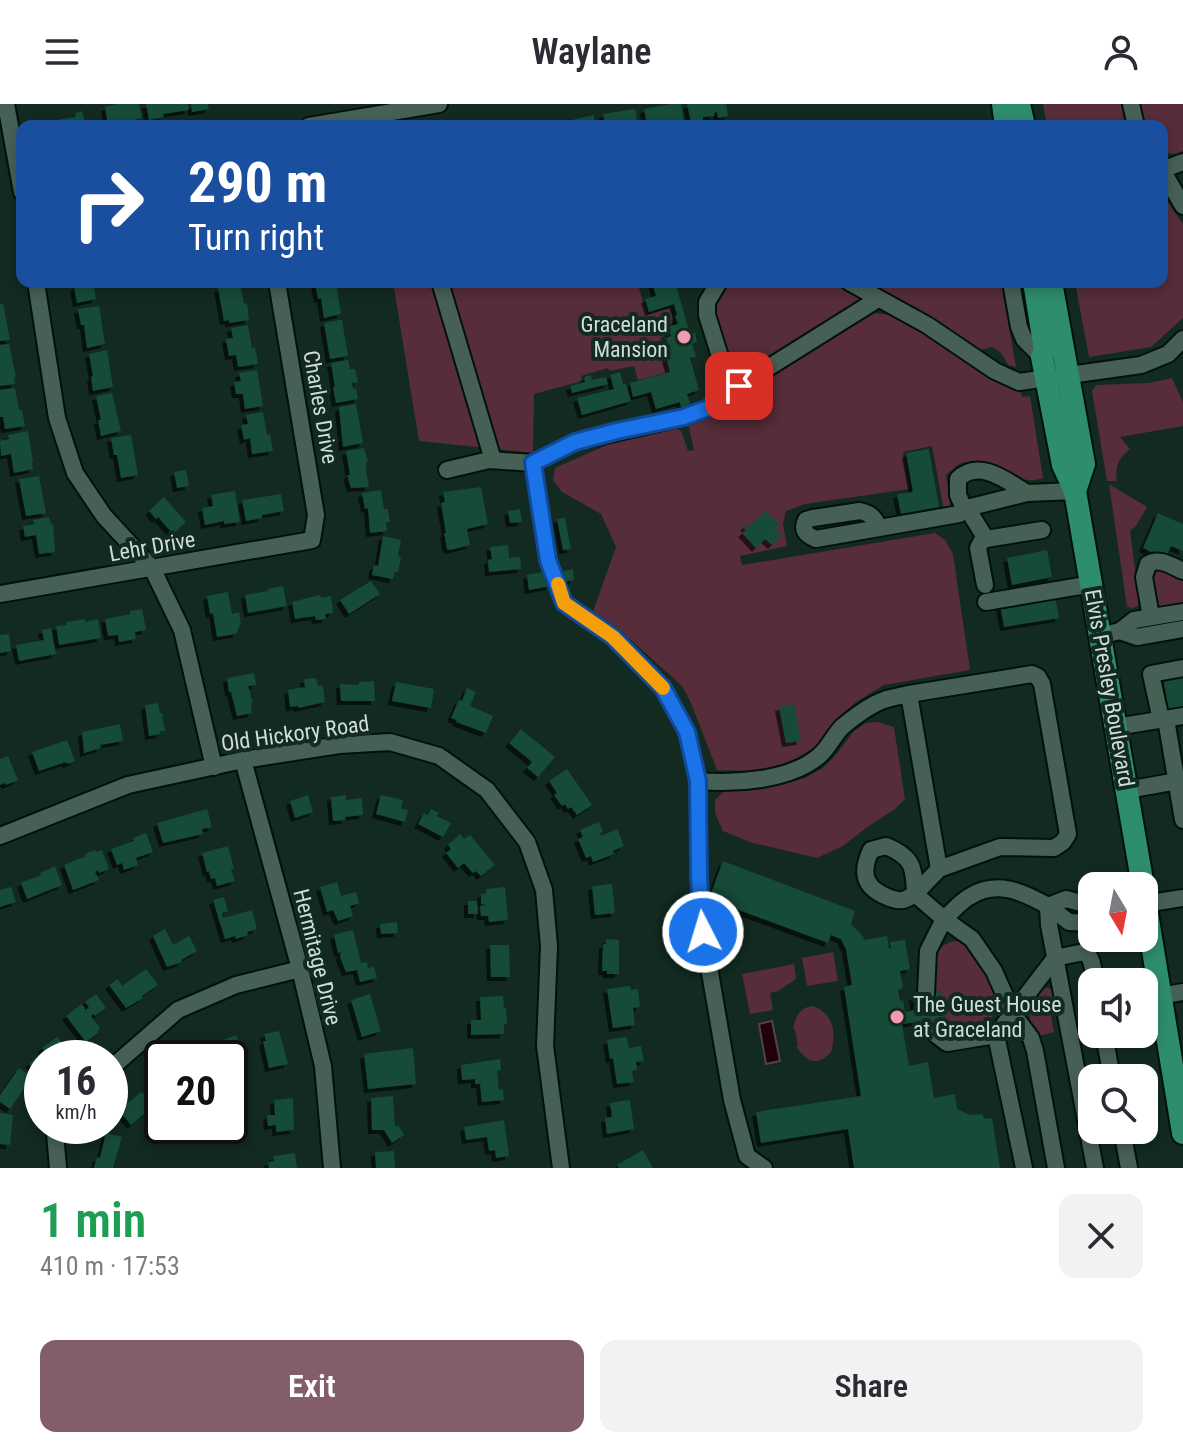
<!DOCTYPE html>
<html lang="en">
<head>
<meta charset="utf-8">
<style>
	body { margin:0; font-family:"Roboto Condensed",sans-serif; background:#f2f2f3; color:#2b2b33; height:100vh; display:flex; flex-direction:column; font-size:30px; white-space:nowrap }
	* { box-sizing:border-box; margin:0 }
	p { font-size:26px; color:#7c7c81 }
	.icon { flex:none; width:44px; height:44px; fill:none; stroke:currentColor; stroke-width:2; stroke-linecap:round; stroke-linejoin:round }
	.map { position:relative; height:1064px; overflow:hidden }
	.drawer { display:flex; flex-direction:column; background:#fff; flex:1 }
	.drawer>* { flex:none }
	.guide { position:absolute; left:16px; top:16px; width:1152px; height:168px; border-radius:16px; box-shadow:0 4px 12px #0003; background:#1a4fa0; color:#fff; overflow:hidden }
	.needle { width:52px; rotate:170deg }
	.buttons { position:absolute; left:1078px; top:768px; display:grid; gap:16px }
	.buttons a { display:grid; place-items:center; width:80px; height:80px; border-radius:16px; background:#fff; box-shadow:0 4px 12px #0003; font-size:40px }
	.speed { position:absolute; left:24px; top:936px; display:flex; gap:16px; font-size:40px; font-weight:700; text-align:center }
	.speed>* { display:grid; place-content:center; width:104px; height:104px; border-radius:50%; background:#fff; box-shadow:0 4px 12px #0003; line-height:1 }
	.speed small { font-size:20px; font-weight:400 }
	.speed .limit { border:4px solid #111; border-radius:12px; background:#fff; color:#111 }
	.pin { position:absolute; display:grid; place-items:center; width:68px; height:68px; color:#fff; margin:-34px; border-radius:16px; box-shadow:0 4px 12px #0006 }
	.me { position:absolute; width:88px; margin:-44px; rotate:355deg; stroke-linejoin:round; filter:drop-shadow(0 0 6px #0008) }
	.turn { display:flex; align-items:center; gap:28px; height:168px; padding:0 40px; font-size:36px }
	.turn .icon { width:104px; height:104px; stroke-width:2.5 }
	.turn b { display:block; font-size:56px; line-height:68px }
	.round { display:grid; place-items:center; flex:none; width:84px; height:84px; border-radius:16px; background:#f2f2f3 }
	.overview { display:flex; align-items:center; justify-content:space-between; height:136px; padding:0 40px }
	h1 { font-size:48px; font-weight:600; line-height:60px; color:#1e9e55 }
	.primary-button { display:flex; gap:16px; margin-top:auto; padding:16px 40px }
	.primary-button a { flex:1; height:92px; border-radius:16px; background:#845d6c; color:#fff; font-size:32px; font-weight:600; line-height:92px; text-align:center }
	.primary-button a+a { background:#f2f2f3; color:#2b2b33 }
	header { display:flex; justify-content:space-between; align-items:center; height:104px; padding:0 40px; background:#fff; font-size:36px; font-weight:600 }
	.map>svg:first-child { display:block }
	.green { fill:#562d39 }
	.water { fill:#20000a; stroke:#544248; stroke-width:2 }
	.building { fill:#134c38; filter:url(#shadow) }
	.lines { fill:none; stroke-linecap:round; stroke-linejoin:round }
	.minor-tunnel { stroke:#2e453b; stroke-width:16; stroke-dasharray:16 8; stroke-linecap:butt }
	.minor-casing { stroke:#00120a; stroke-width:20 }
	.major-casing { stroke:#00120a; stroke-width:26 }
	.minor { stroke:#476055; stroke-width:16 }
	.major { stroke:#2e8d6e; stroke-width:22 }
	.route-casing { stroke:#114b97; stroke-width:20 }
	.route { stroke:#1a73e8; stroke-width:14 }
	.slow { stroke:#f59e0b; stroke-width:14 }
	.poi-dot { fill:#f19ab2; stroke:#122a20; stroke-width:3 }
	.labels { text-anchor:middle; stroke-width:8; stroke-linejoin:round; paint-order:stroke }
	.poi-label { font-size:22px; fill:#cfddd7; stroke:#122a20; text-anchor:end }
	.street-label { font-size:22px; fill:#cfddd7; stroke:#122a20 }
</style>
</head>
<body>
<header><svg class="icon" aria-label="menu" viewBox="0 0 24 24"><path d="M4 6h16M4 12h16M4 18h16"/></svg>Waylane<svg class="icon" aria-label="person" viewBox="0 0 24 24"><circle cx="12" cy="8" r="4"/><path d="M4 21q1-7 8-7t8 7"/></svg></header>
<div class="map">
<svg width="1183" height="1064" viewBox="0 0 1183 1064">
	<defs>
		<filter id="shadow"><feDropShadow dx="-4" dy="4" stdDeviation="0" flood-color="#0009"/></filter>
	</defs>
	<rect width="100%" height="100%" fill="#122a20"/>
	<g class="green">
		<path d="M1043 0H1121L1125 22H1047Z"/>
		<path d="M1136 0H1183V47L1176 50 1162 49V22H1143Z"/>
		<path d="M1162 90 1183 120V214L1151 243 1089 253 1075 178H1162Z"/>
		<path d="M393 178H562L563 182 590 178H637L647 210 669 204 674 218 665 221 668 230 660 234 669 268 638 276 634 262 609 267 608 264 581 272 582 277 534 290 533 349 419 337Z"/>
		<path d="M727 178H834L853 187 859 194 857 200 749 267C744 267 740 268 736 264 723 256 716 214 714 199Z"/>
		<path d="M861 178H1001L1016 263 1008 261C1004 252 1000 246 991 243L977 247Z"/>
		<path d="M875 209 891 211 1020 284 1022 293 1030 292 1043 374C1015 385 991 351 962 359 956 361 951 367 946 371L951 406 944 407 932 342 903 348 909 385 805 400 786 407 783 420 787 442 740 452 742 461 935 429 945 436 953 450 970 566 884 581 856 598 835 616 827 629 815 643 797 654 773 664 757 667 717 666 691 599 682 582 631 536 592 510 616 443 601 410 562 388 553 376 555 364 618 336 676 322 682 329 688 347 694 346 688 319 708 312 851 219Z"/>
		<path d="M1172 274 1183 298V322L1120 333 1130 345C1118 355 1115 362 1117 377H1107L1092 287 1096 281 1149 279Z"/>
		<path d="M1109 380 1147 403 1136 422 1130 427 1139 496 1138 502 1133 504 1127 503Z"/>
		<path d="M1159 464 1183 475V500L1161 502 1153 499 1150 469Z"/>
		<path d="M878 618 894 623 905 695 895 705 866 724 843 742 817 754 753 739 723 727 715 709V696L726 685 780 680 805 674 823 664 836 651 854 627 866 619Z"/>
		<path d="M957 837C980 842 997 883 997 905 989 924 966 927 948 931L943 927 947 926 940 887 936 888C932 867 930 839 957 837Z"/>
		<path d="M833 848 838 877 807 882 802 854Z"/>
		<path d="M794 860 796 875 778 887 770 889 773 906 750 910 742 870Z"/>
		<path d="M1045 884H1049L1055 888 1056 898 1049 900 1054 928 1039 932C1024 916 1028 896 1045 884Z"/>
		<path d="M812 902C833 908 837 929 831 948 816 964 806 957 796 942L798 941 795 926 793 925C795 914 799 904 812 902Z"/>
	</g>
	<path class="water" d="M772 917 780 957 766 960 759 920Z"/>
	<g class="building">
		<path d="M116 0H139L142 14 108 22 105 3Z"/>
		<path d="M146 0H188L189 6 163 10 164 13 149 16Z"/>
		<path d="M191 0H208L209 5 192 8Z"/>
		<path d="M671 0H681L685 22H674L673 18 666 22H647L644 5Z"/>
		<path d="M687 0H726L728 12 718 14 717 8 714 9 715 12 703 13V16L691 18Z"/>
		<path d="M635 5 637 12 636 13 637 20 631 22H605L603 10Z"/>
		<path d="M82 7 86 22H46L45 18 75 13 76 9Z"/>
		<path d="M594 11 595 22H558V19Z"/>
		<path d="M76 178H93L96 195 77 199 74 183H77Z"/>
		<path d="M238 178H240L244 200 247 199 249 216 229 219V216L224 217 218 184 223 183V181Z"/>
		<path d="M322 178H336L341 210 324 214 321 194 318 195 315 179Z"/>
		<path d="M652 178H675L690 230 695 228 697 238 692 240 696 253 690 254 699 286 687 290 690 301 681 304 680 298 656 305 651 288 633 293 630 279 670 268 664 246 669 245 666 234 671 232 668 223 678 220 675 212 677 211 674 200 649 208 645 195 656 192Z"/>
		<path d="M3 199 10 236 0 237V200Z"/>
		<path d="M99 202 105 240 87 244 84 221H81L78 205Z"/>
		<path d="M339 216H342L348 252 330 255 324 219Z"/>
		<path d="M248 221 252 244 255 243 258 260 238 263 236 251 229 252 226 235 233 234 231 224Z"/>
		<path d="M9 240 16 273H14L15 280 0 282V241Z"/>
		<path d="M107 246 113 283 93 287 91 273 93 272 89 250Z"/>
		<path d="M348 256 350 265H355L358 278 352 279 353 285 356 284 358 295 336 299 333 283H335L331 259Z"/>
		<path d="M257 266 263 302 245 305 243 290H236L234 278 241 277 239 269Z"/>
		<path d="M620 268 623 280H626L631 297 582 311 577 294 614 285 610 271Z"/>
		<path d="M591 271 592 276 606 273 608 280 572 289 570 282 585 278 584 273Z"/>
		<path d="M15 284 19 306H22L25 322 5 325 3 313H0V286Z"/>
		<path d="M112 289 121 327 101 332 98 316H101L96 292Z"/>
		<path d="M356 300 363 339 343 343 339 303Z"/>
		<path d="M263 308 267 331 270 330 273 347 252 350 250 334 244 336 241 321 248 320 246 311Z"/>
		<path d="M28 327 33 358 32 359 33 365 14 369 11 350 1 352 0 337 9 335 8 331Z"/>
		<path d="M131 331 138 371 121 374 117 351H114L111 334Z"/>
		<path d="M364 344 368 358H366V366L369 383 351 384 347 371H350L346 347Z"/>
		<path d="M929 345 939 403 901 410 897 390 913 388 906 349Z"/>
		<path d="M186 366 189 382 177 384 174 368Z"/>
		<path d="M39 372 46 409 26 412 19 375Z"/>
		<path d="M481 383 488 420 467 425 470 441 450 446 447 445 444 429H446L441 399 445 398 443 388Z"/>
		<path d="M381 386 384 405H388L390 418H386L387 427 370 429 368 404 365 405 362 389Z"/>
		<path d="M235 387 240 418 224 420V417L205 421 202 404 213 402 211 391Z"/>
		<path d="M281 390 284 407 262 411V414L246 417 242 396Z"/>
		<path d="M164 393 186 418 173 430 158 413 156 415 149 407Z"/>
		<path d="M520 405 522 418 510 419 508 407Z"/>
		<path d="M766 407 779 421 775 425 782 431 772 441 765 435 756 444 742 429 747 425 744 423 747 420 750 422Z"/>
		<path d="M1158 409 1183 420V447L1171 442 1165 455 1143 444Z"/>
		<path d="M49 413 51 420H53L55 448 39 450 36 431 25 433 23 422 34 420 33 416Z"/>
		<path d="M565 414 571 445 563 446 557 415Z"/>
		<path d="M383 432 401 436 398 452 401 453 398 468H395L393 475 372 471 374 461 378 462Z"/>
		<path d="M508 441 509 454 520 453 521 465 489 468 488 456 492 455 490 443Z"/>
		<path d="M1047 446 1052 473 1012 481 1007 454Z"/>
		<path d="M573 465 574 476 564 478 563 467Z"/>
		<path d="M547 467 550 482 529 486 527 471Z"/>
		<path d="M371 477 380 490 349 510 340 496Z"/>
		<path d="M283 482 287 502 248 509 245 491 268 487 267 485Z"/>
		<path d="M228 488 232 510 239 508 241 519 236 530 217 533 213 509 210 510 207 492Z"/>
		<path d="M320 491 321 494 331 492 333 509 325 510 326 515 316 516 315 512 295 515 292 498Z"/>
		<path d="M1055 492 1059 514 1004 523 1000 501Z"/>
		<path d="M142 505 146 526 135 528 136 535 119 538 118 531 108 532 105 515 130 510V507Z"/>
		<path d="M85 515V518L98 515 101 534 59 541 56 522 67 521 66 518Z"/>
		<path d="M51 524 56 550 19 557 16 541 44 536 42 526Z"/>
		<path d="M9 530 11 547 0 549V531Z"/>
		<path d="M254 569 256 581 248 582 253 599H251L252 609 237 612 231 588H229L227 574Z"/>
		<path d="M1183 570V606L1169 608 1163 573Z"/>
		<path d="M316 574 318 582 323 581 325 598 298 604V602L290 603 288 586 305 583 304 575Z"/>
		<path d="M374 577 375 597H341L340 580 359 581V578Z"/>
		<path d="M396 578 434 585 431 604 392 597Z"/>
		<path d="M467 584 476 588 470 602 493 612 486 629 456 618 457 616 451 614 459 596 462 597Z"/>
		<path d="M158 599 160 609H162L165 627H160L161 630 149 632 145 601Z"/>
		<path d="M794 600 801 637 786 639 779 603Z"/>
		<path d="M120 620 123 637 100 641 101 644 84 649 82 628Z"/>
		<path d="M521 625 555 653 538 673 527 664 532 658 509 639Z"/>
		<path d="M67 636 75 657 67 660 66 658 39 667 32 648Z"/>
		<path d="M8 652 18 676 6 681 5 679 0 681V655Z"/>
		<path d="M567 665 592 701 577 711 571 703 568 705 565 700 562 702 554 691 557 689 549 677Z"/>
		<path d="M308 691 313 708 295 714 290 697Z"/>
		<path d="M346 691V696L362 694 363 711 345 713 346 716 333 717 331 693Z"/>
		<path d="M381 691 403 696 401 705 408 706 405 718 376 710Z"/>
		<path d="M207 705 212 723 202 725 203 730 163 739 157 719Z"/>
		<path d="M431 705 439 709 437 712 451 719 443 733 418 720 424 709 428 711Z"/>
		<path d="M599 718 603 728 600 729 601 732 617 725 624 742 613 747 614 750 593 758 591 752 586 754 578 735 583 733 580 726Z"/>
		<path d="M146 729 153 748 136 754 138 761 124 766 122 759 117 761 111 745 134 737 133 734Z"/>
		<path d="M460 730 464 735 470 731 495 761 481 772 476 767 473 769 464 759 458 764 446 749 451 745 448 741Z"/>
		<path d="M228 742 234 765H231L235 777 217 782 215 774 211 775 209 767 207 768 202 749Z"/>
		<path d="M95 746 96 748 102 746 109 765 99 769 98 766 95 768 99 776 73 786 64 761 86 752 85 750Z"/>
		<path d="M723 757 855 807 851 820 863 832 864 836 887 832 889 844H891L890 838 905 836 910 865 900 867 903 884 898 886 900 897 903 896 905 908 915 906 913 892 940 887 947 926 920 931 918 918 902 920 909 962 928 958 934 994 955 990 957 1005 970 1011 982 1010 985 1015 992 1014 1000 1064H854L848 1025 761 1039 756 1008 861 992 844 883 852 881 846 845 841 835 831 831 828 839 709 795Z"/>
		<path d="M55 762 62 781 27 795 21 779 41 771 40 769Z"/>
		<path d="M337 778 341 792 356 788 359 799 350 802 353 812 338 817 333 806 327 808 320 783Z"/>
		<path d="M612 780 615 809 595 811 592 782Z"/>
		<path d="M11 783 16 798 0 803V786Z"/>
		<path d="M505 783 508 816 489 818 488 812H481L480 802 487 801 481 800V790L486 789V785Z"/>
		<path d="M224 793 228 807 222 809 223 814 252 806 257 825 247 828 248 831 236 835 235 832 225 835 213 796Z"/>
		<path d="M468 797H477L478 810H468Z"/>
		<path d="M397 818 398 829 381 830 380 820Z"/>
		<path d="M165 825 173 841 189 832 197 847 181 856 182 858 167 863 153 832Z"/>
		<path d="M353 826 361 859 367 858 368 864 374 863 377 874 360 878 357 866 346 868 340 853 341 848 338 849 334 831Z"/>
		<path d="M606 835 619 836V870H607V867H602L603 840H606Z"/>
		<path d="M490 841H509L510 873H491Z"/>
		<path d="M146 865 158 881 142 892 143 894 126 904 109 881 118 875 122 882Z"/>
		<path d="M630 882 631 886 638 885 640 903 633 904 635 921 613 924 607 885Z"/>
		<path d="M96 890 106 904 95 912 94 910 91 912 100 924 98 926 99 928 86 938 66 912 82 900 86 906 89 903 85 898Z"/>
		<path d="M370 890 381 927 362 933 351 896Z"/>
		<path d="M503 892 504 904H506L507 920H504V930L471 931V916H481L480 893Z"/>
		<path d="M279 927 288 960 269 964 263 937H266L264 930Z"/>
		<path d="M236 931 243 947 242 955 230 958V954H214L209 942Z"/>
		<path d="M57 933 69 946 61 954H42V973L29 960 44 946 42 944Z"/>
		<path d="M627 933 629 944 641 942 644 957 636 958 637 966 632 967 634 978 617 980 613 954 610 955 607 936Z"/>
		<path d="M413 944 416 980 368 985 364 950Z"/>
		<path d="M500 955 501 966 497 967 499 986 503 985 504 996 482 998 480 980H475V975L462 976 461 961Z"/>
		<path d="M19 964 32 973 10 1005 0 998V991Z"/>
		<path d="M141 988 145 991 148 989 157 999 131 1021 122 1010 126 1006 123 1003Z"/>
		<path d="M393 992 395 1023 398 1021 404 1031 392 1039 384 1026H372L371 994Z"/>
		<path d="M293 994 294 1026 276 1028V1021L268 1022 267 1011H275L274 996Z"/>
		<path d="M630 996 634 1025 607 1030 605 1014 612 1013 610 999Z"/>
		<path d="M0 1009 13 1011 10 1041 0 1040Z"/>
		<path d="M504 1016 509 1052 496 1054 495 1046 489 1047 487 1033 466 1036 464 1023Z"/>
		<path d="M106 1029 122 1033 113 1064H94L97 1053 100 1054Z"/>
		<path d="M643 1046 653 1064H619L617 1061Z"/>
		<path d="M394 1047 395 1064H376L375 1048Z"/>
		<path d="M295 1049 297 1064H269L268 1058 274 1057 273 1052Z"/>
	</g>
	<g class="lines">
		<path class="minor-tunnel" d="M926 890 934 929"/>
		<g class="minor-casing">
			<g id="minor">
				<path d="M6 0 22 88"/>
				<path d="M1131 0 1136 22"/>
				<path d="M309 22 439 0"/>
				<path d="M1162 66 1183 102"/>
				<path d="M1162 66 1183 58"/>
				<path d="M36 178 57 314 75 369 104 412 152 464 182 526 214 663"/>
				<path d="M440 178 493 356"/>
				<path d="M719 178 707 198V211L728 278 739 282 878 195"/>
				<path d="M849 178 927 221 995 267 1019 278 1141 261 1168 250 1183 235"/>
				<path d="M1011 178 1019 223 1024 235 1042 253"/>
				<path d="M533 359 548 456 564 499 613 533 663 584 687 628 698 677 699 774 703 828 732 996 747 1052 764 1064"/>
				<path d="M447 366 489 356 533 359 575 338 684 313 708 304 739 282"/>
				<path d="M1027 389C1007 377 979 354 958 375V391L962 400 967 404 986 435 1042 426"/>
				<path d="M878 424C876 414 870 409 860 407L813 414 806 416C801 426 806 431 816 435L959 410 967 404 1027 389 1075 387"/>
				<path d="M985 481 978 444 981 438 986 435"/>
				<path d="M0 490 312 436 316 411 277 178"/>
				<path d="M986 498 1092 480"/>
				<path d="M1151 513 1144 473 1148 460C1159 453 1172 462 1183 467"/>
				<path d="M1120 527 1137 533 1183 525"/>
				<path d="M1100 532 1120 527 1134 516 1183 508"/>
				<path d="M1166 615 1183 716"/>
				<path d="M1161 616 1151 570 1183 564"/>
				<path d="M1116 623 1183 612"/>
				<path d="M243 656 300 865 323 962 332 1064"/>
				<path d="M698 677C734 680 790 677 819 652 829 644 833 632 842 623 854 613 870 601 884 596 892 593 901 592 909 590"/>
				<path d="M1127 686 1183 676"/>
				<path d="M0 732 128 681 243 656 339 641 390 638 439 652 487 686 527 738 544 786 549 842 545 942 561 1064"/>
				<path d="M886 742C913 753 914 763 915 790 911 792 907 795 903 796 897 797 889 794 883 791 862 781 862 765 871 746Z"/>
				<path d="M939 765 909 590 1032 570 1038 573 1042 580 1068 730 1063 738 1054 744 1000 743 939 765 915 790 944 815C952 808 960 798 969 793 996 775 1023 788 1048 802L1049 821 1095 1064"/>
				<path d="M1144 800 1183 794"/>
				<path d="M1092 802 1066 795 1048 802 1069 818 1092 819"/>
				<path d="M926 890 928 847 944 815 972 835 994 867 1013 910 1031 934 1035 947 1056 1064"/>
				<path d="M1160 892 1183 888"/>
				<path d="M934 929 947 939 996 931 1024 1064"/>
				<path d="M1104 930 1112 974"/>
				<path d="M996 931 1055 854 1084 848C1094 853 1093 868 1095 878"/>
				<path d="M110 965 178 906 236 881 300 865"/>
				<path d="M58 1022 55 1029 58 1064"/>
				<path d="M1122 1026 1129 1064"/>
			</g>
		</g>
		<g class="major-casing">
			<g id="major">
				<path d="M1003 0 1006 22"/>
				<path d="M1019 0 1024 22"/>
				<path d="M1034 178 1045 246 1042 253 1063 361 1075 387 1143 782"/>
				<path d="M1051 178 1084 360 1075 387"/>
				<path d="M1144 791 1183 1029"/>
			</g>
		</g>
		<use href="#minor" class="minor"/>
		<use href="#major" class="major"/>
	</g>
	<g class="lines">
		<g class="route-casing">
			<path id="route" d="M703 828 699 774 698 677 687 628 663 584 613 533 564 499 548 456 533 359 575 338 617 327 684 313 708 304 739 282"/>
		</g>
		<use href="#route" class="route"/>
		<path class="slow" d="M558 480 564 499 613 533 663 584"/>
	</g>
	<g class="poi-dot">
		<circle cx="684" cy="233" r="8"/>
		<circle cx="897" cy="913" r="8"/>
	</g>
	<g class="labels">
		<g class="poi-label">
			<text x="668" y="228">Graceland<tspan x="668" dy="25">Mansion</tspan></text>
			<text x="913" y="908" text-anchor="start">The Guest House<tspan x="913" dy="25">at Graceland</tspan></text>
		</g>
		<g class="street-label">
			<text transform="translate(321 303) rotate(80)" y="8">Charles Drive</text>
			<text transform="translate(152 442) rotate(-10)" y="8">Lehr Drive</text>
			<text transform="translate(1110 584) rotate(80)" y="8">Elvis Presley Boulevard</text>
			<text transform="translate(295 629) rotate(-8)" y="8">Old Hickory Road</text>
			<text transform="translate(318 853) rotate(76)" y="8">Hermitage Drive</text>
		</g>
	</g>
</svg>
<div class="buttons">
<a><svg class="needle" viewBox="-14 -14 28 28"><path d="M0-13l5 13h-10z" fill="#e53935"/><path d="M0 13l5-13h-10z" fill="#7c7c81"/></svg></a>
<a><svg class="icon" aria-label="sound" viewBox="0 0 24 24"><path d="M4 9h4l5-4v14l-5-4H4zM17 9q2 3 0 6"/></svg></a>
<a><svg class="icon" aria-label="search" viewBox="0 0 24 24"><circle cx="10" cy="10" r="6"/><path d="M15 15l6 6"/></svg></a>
</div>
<div class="speed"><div>16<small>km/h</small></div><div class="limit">20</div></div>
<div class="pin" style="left:739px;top:282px;background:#d93025"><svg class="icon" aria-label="arrive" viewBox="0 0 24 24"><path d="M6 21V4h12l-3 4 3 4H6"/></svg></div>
<svg class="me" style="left:703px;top:828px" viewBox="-20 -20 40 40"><circle r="17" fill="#1a73e8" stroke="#fff" stroke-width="3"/><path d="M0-11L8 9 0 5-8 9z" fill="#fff"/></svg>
<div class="guide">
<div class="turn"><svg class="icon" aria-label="right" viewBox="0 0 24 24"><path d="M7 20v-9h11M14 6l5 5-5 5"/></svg><div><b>290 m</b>Turn right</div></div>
</div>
</div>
<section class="drawer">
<div class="overview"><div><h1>1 min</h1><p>410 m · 17:53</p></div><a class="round"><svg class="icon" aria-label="close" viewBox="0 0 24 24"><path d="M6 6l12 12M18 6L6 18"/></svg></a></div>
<div class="primary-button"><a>Exit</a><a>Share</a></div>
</section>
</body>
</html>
